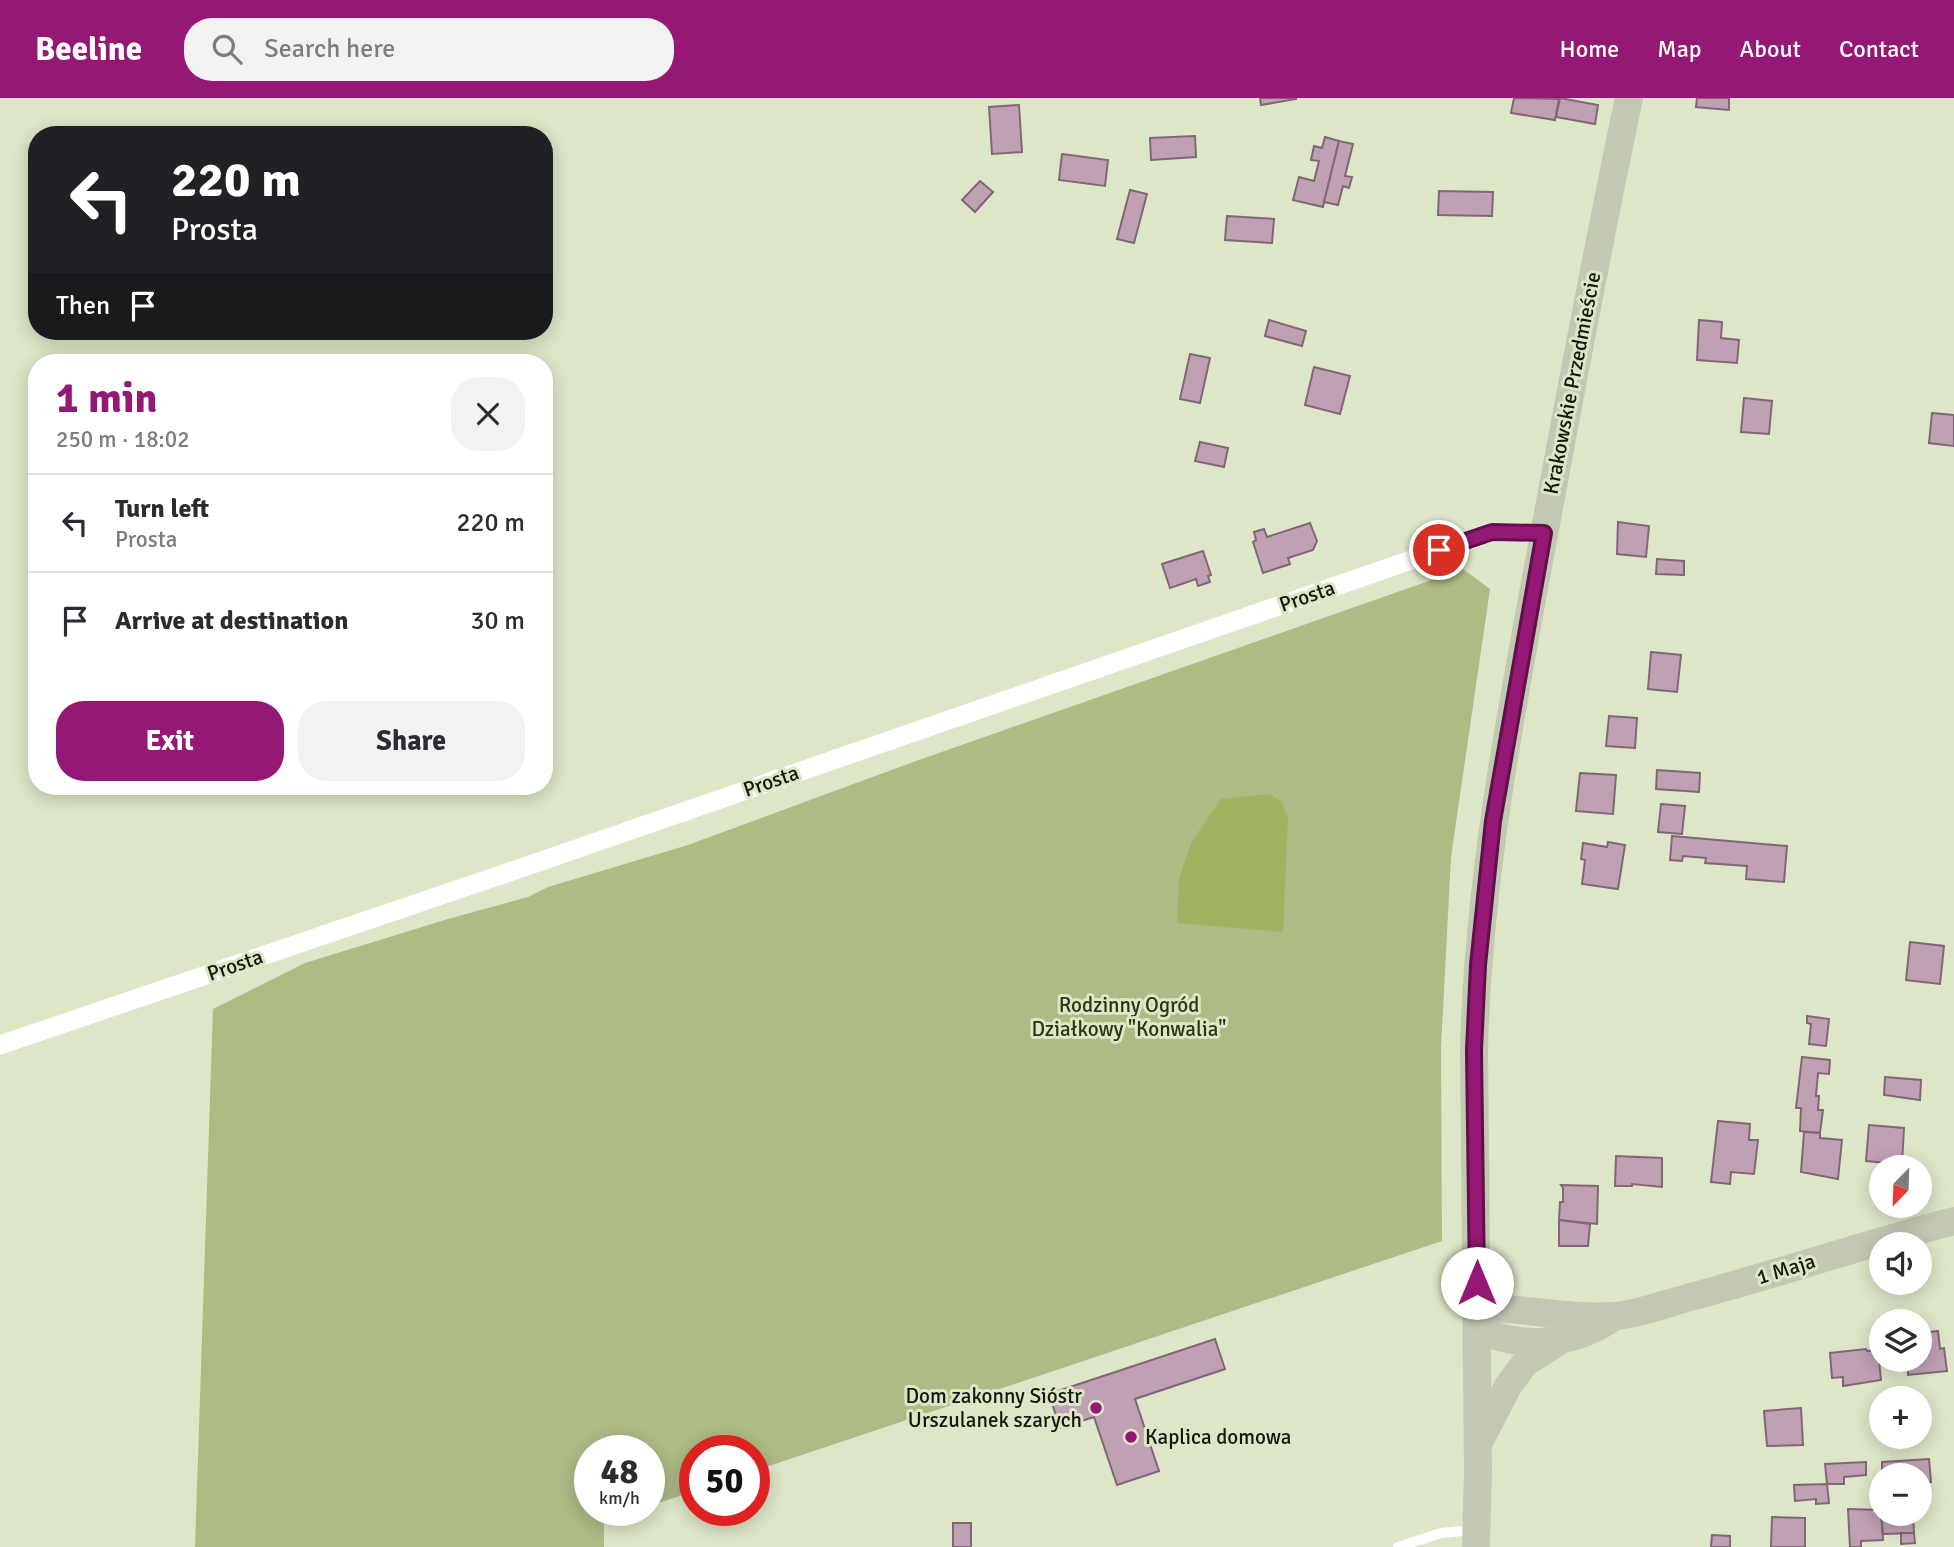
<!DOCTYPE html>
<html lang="en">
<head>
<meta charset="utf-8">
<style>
	body { margin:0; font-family:Signika,sans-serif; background:#f2f2f3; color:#2b2b33; height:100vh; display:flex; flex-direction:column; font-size:26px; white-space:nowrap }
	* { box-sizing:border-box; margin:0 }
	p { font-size:23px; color:#7c7c81 }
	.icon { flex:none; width:38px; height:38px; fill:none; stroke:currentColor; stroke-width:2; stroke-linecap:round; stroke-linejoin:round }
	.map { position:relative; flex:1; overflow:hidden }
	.sheet { position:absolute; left:28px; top:256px; width:525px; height:441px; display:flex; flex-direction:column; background:#fff; border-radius:28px; box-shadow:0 4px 18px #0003 }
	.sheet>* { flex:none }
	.guide { position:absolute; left:28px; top:28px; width:525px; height:214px; border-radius:28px; box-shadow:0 4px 18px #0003; background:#202124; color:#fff; overflow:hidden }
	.needle { width:46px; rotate:203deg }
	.buttons { position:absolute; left:1869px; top:1057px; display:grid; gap:14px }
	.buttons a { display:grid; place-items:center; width:63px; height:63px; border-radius:50%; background:#fff; box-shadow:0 4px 18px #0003; font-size:35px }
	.speed { position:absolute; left:574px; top:1337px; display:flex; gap:14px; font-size:35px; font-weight:700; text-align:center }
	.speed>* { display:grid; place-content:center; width:91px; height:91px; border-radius:50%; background:#fff; box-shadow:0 4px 18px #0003; line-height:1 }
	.speed small { font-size:18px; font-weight:400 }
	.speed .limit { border:10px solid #d22; background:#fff; color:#111 }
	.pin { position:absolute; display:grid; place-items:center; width:60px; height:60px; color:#fff; margin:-30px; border:4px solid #fff; border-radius:50%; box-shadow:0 2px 7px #0007 }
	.me { position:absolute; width:77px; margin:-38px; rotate:0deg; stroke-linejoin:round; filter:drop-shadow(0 0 5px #0008) }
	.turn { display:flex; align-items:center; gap:24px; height:147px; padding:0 28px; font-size:32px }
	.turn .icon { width:91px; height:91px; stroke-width:2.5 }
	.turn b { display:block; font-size:49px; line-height:60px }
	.then { display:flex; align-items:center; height:66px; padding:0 28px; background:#0003; gap:14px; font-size:26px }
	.round { display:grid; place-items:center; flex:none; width:74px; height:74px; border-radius:28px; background:#f2f2f3 }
	.overview { display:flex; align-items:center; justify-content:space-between; height:119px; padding:0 28px }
	h1 { font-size:42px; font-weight:700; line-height:52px; color:#941874 }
	.cta { display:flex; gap:14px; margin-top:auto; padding:14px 28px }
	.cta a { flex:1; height:80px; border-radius:28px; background:#941874; color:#fff; font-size:28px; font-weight:700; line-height:80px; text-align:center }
	.cta a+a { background:#f2f2f3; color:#2b2b33 }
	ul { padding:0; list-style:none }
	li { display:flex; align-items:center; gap:21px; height:98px; padding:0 28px; border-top:2px solid #e1e1e2 }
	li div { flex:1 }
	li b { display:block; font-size:26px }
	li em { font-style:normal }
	header { display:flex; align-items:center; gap:42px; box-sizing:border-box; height:98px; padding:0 35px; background:#941874; color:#fff }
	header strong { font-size:33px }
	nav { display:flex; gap:38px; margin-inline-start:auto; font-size:24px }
	.search { width:490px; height:63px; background:#f2f2f3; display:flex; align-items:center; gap:18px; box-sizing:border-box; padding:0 24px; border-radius:28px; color:#7c7c81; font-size:26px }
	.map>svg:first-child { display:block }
	.green { fill:#adbb85 }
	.water { fill:#a0b361 }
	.building { fill:#bfa1b3; stroke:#816677; stroke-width:2 }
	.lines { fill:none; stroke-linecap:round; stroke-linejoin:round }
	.lane { stroke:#fff; stroke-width:10 }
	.street { stroke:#fff; stroke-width:19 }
	.secondary { stroke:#c3c8b3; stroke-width:28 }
	.route-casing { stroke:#60104b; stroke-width:18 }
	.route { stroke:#941874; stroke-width:12 }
	.poi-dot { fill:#941874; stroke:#dde6c7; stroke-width:2.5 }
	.labels { text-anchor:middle; stroke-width:6; stroke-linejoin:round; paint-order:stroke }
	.street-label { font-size:21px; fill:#14170c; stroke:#dde6c7 }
	.park-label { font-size:21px; fill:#2c3410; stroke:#dde6c7 }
	.poi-label { font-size:21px; fill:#14170c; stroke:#dde6c7; text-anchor:end }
</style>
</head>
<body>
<header>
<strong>Beeline</strong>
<div class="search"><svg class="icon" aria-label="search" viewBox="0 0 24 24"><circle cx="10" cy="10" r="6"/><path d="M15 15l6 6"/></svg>Search here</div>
<nav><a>Home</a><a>Map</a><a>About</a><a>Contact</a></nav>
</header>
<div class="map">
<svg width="1954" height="1449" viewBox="0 0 1954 1449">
	<rect width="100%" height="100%" fill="#dde6c7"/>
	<path class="green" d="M1463 471 1490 491 1451 759 1441 950 1442 1143 754 1373V1353H695V1393L649 1408V1353H590V1412H636L604 1423V1449H195L213 911 305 865 448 821 528 799 548 789 688 747 916 663Z"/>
	<path class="water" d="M1269 696 1281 703 1288 719 1283 834 1177 825 1179 780 1192 743 1221 701Z"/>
	<g class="building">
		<path d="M1260 0H1296V1L1261 7Z"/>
		<path d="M1514 0 1559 1 1555 22 1511 15Z"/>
		<path d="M1560 0 1598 7 1595 26 1556 19Z"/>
		<path d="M1697 0H1729V12L1696 9Z"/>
		<path d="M1019 7 1022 54 992 56 989 9Z"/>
		<path d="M1195 38 1196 59 1151 62 1150 40Z"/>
		<path d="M1325 39 1339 43 1323 109 1293 102 1299 79 1314 83 1319 63 1311 62 1314 48 1322 50Z"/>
		<path d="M1339 43 1353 46 1345 78 1352 79 1349 90 1343 88 1338 107 1324 104Z"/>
		<path d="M1062 56 1108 62 1105 88 1059 82Z"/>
		<path d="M980 83 993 94 975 114 962 102Z"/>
		<path d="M1130 92 1147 96 1134 145 1117 141Z"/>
		<path d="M1439 93 1493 94 1492 118 1438 117Z"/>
		<path d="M1227 118 1274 121 1272 145 1225 142Z"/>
		<path d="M1269 222 1306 233 1302 248 1265 238Z"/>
		<path d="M1699 222 1722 224 1721 240 1739 242 1737 265 1697 262Z"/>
		<path d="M1190 256 1210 260 1200 305 1180 301Z"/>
		<path d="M1314 269 1350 278 1340 316 1305 307Z"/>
		<path d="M1744 300 1772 303 1769 336 1741 334Z"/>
		<path d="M1932 315 1954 317V348L1929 345Z"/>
		<path d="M1200 344 1228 350 1224 369 1195 363Z"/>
		<path d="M1618 424 1649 428 1646 459 1617 456Z"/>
		<path d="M1310 425 1317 443 1313 452 1288 460 1290 466 1263 475 1253 444 1256 442 1254 434 1264 431 1267 439Z"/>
		<path d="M1203 453 1211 477 1208 478 1210 484 1198 488 1196 481 1170 490 1162 466Z"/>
		<path d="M1657 461 1684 463V477L1656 476Z"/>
		<path d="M1651 554 1681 557 1677 594 1648 591Z"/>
		<path d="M1609 618 1637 620 1635 650 1606 648Z"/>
		<path d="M1657 672 1700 675 1699 694 1656 691Z"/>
		<path d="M1580 675 1616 677 1613 716 1576 713Z"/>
		<path d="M1661 706 1685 708 1682 736 1658 734Z"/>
		<path d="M1672 738 1787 748 1784 784 1746 781 1747 768 1705 765 1706 760 1683 758 1682 763 1670 762Z"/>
		<path d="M1608 744 1625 747 1618 791 1582 786 1585 762 1581 761 1583 745 1607 749Z"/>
		<path d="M1910 844 1944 848 1940 886 1906 882Z"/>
		<path d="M1807 918 1829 921 1826 948 1809 946 1811 926 1807 925Z"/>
		<path d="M1802 959 1830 962 1829 976 1818 975 1816 998H1819L1818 1012H1823L1820 1035 1800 1033 1801 1010H1796Z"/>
		<path d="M1885 979 1921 982 1920 1002 1884 997Z"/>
		<path d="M1718 1023 1750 1026 1749 1042H1758L1754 1076 1731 1074 1730 1086 1711 1084Z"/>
		<path d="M1869 1027 1904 1030 1902 1066 1900 1063 1887 1062V1065L1866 1063Z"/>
		<path d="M1804 1034 1820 1035V1040L1842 1042 1838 1081 1801 1074Z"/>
		<path d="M1616 1058 1662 1060V1089L1632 1086V1088H1615Z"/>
		<path d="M1561 1087 1598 1088 1597 1126 1559 1122 1560 1104H1563V1090Z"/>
		<path d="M1559 1122 1590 1126 1588 1148H1559Z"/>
		<path d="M1938 1233 1940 1251 1944 1250 1947 1273 1908 1277 1907 1262H1920V1239L1923 1238V1235Z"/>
		<path d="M1215 1241 1225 1271 1135 1301 1159 1373 1117 1387 1094 1319 1060 1330 1049 1296Z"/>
		<path d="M1866 1251 1867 1253 1878 1252 1881 1282 1843 1288V1279L1832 1280 1830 1255Z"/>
		<path d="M1801 1310 1803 1347 1767 1348 1764 1313Z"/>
		<path d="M1929 1361 1931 1384 1920 1385V1377L1916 1375 1882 1377V1364Z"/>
		<path d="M1866 1364V1377L1844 1379V1386H1827L1825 1366Z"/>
		<path d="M1827 1386 1829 1405 1816 1406V1401L1795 1403 1794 1387Z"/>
		<path d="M1848 1411 1881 1412 1883 1442 1861 1443V1449H1850Z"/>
		<path d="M1881 1416H1913L1914 1435 1883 1436Z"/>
		<path d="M1772 1419 1805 1420V1449H1771Z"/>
		<rect x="953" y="1425" width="18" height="24"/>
		<path d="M1901 1435H1914L1915 1445 1901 1446Z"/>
		<path d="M1712 1437 1730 1438V1449H1711Z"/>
	</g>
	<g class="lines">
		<path class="lane" d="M1398 1449 1441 1435 1472 1432"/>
		<path class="street" d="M0 947 527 768 1492 434 1544 435"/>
		<g class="secondary">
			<path d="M1477 1209C1523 1210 1569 1221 1615 1218 1641 1216 1673 1203 1698 1197 1784 1174 1868 1145 1954 1123"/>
			<path d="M1477 1230C1518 1252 1570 1247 1608 1223"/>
			<path d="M1479 1344 1508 1288 1525 1265 1558 1244"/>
			<path d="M1476 1449 1478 1373 1474 952C1478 789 1508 629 1538 469 1567 312 1596 156 1629 0"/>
		</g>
	</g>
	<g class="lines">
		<g class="route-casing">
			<path id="route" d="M1439 452 1492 434 1544 435 1493 723 1478 867 1474 952 1477 1185"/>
		</g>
		<use href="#route" class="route"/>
	</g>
	<g class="poi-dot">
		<circle cx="1096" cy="1310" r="7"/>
		<circle cx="1131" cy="1339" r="7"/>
	</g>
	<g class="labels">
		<g class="street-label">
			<text transform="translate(1572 285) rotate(-79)" y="7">Krakowskie Przedmieście</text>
			<text transform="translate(1307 498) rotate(-19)" y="7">Prosta</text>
			<text transform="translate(771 683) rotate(-19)" y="7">Prosta</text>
			<text transform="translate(235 867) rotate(-19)" y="7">Prosta</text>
			<text transform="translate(1786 1171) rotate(-17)" y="7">1 Maja</text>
		</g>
		<g class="park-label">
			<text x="1129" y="914">Rodzinny Ogród<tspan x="1129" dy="24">Działkowy "Konwalia"</tspan></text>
		</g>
		<g class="poi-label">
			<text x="1082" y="1305">Dom zakonny Sióstr<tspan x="1082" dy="24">Urszulanek szarych</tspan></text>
			<text x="1145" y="1346" text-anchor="start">Kaplica domowa</text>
		</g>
	</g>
</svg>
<div class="buttons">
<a><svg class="needle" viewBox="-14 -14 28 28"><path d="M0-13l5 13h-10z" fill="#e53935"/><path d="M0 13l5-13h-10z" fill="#7c7c81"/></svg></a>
<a><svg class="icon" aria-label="sound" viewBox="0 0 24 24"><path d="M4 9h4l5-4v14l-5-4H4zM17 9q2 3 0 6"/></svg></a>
<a><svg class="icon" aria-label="layers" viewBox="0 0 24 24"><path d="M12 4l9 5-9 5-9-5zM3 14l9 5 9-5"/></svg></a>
<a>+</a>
<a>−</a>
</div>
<div class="speed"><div>48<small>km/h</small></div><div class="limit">50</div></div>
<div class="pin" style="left:1439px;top:452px;background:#d93025"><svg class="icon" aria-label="arrive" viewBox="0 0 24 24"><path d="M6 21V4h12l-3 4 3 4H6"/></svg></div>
<svg class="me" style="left:1477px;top:1185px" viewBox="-20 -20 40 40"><circle r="19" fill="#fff"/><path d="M0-13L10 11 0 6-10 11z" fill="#941874"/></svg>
<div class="guide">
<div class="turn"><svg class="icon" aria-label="left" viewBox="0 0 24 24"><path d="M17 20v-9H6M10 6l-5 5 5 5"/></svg><div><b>220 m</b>Prosta</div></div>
<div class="then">Then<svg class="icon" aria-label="arrive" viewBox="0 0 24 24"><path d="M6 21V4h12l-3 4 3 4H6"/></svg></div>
</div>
<section class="sheet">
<div class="overview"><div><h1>1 min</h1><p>250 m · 18:02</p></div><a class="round"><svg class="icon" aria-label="close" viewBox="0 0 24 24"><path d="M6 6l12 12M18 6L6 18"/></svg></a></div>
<ul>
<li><svg class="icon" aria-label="left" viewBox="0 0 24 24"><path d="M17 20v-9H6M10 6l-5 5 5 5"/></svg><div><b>Turn left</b><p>Prosta</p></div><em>220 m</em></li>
<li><svg class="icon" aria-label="arrive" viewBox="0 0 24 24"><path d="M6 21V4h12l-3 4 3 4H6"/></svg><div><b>Arrive at destination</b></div><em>30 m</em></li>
</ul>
<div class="cta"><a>Exit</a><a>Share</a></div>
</section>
</div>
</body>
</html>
